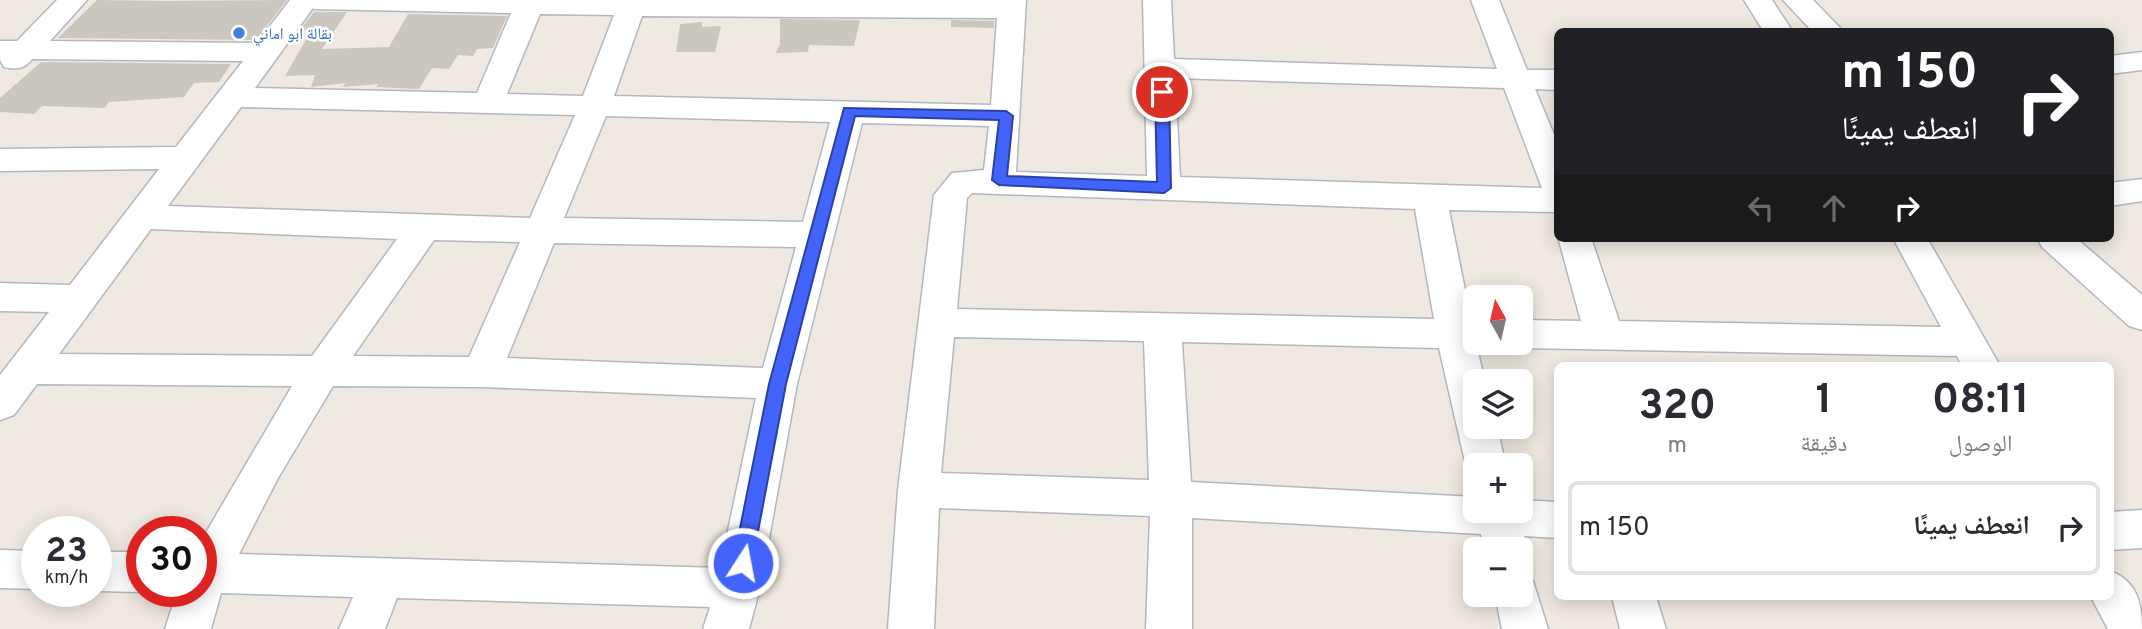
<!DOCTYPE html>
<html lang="ar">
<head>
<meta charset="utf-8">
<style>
	body { margin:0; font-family:Overpass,"Noto Naskh Arabic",sans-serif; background:#f2f2f3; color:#2b2b33; direction:rtl; height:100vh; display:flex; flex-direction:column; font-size:26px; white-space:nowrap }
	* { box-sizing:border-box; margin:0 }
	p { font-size:23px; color:#7c7c81 }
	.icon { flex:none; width:38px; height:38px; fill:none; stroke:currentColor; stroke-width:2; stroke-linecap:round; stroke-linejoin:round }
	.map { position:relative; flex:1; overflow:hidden; direction:ltr }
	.drawer { position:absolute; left:1554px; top:362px; width:560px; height:238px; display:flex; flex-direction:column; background:#fff; border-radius:10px; box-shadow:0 4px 18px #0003; direction:rtl }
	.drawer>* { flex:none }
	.hud { position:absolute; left:1554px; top:28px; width:560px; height:214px; border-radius:10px; box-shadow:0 4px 18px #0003; direction:rtl; background:#202124; color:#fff; overflow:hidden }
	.needle { width:46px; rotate:352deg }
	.buttons { position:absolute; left:1463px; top:285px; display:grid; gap:14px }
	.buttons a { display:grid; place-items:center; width:70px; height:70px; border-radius:10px; background:#fff; box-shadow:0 4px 18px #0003; font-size:35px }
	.speed { position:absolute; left:21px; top:516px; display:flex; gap:14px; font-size:35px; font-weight:700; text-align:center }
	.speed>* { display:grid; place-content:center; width:91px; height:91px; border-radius:50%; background:#fff; box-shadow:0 4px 18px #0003; line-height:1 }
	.speed small { font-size:18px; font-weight:400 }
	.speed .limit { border:10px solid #d22; background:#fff; color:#111 }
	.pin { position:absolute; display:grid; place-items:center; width:60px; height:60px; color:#fff; margin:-30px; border:4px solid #fff; border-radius:50%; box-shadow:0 2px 7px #0007 }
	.me { position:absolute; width:77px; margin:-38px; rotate:11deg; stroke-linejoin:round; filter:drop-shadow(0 0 5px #0008) }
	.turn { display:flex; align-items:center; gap:24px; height:147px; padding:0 21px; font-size:32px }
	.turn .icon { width:91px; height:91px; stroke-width:2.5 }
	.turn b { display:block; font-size:49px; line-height:60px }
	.lanes { display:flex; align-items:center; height:66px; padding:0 21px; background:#0003; justify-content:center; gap:35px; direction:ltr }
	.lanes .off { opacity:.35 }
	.eta { display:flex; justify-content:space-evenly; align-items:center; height:119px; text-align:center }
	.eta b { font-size:42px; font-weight:700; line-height:49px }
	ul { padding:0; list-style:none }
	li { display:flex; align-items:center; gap:21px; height:94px; margin:0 14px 10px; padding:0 7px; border:4px solid #e1e1e2; border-radius:10px }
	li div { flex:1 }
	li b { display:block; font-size:26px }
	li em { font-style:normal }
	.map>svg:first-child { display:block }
	.building { fill:#cbc7bf }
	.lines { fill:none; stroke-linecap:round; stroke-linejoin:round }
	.minor-casing { stroke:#b4b7c1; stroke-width:3 }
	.minor { fill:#fff; fill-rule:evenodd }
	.route { fill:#4264fb; stroke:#2b41a3; stroke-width:2 }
	.shop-dot { fill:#3f7fe0; stroke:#fff; stroke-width:2.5 }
	.labels { text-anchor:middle; stroke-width:5; stroke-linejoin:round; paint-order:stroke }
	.far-shop-label { font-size:16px; fill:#366cbe; stroke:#fff; text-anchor:start }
</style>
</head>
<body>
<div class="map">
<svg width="2142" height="629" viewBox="0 0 2142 629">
	<rect width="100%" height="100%" fill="#efe9e1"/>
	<g class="building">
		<path d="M97 0 167 1 287 0 256 40 58 38Z"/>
		<path d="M314 12H347L322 49 389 47 408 14 507 16 493 48 477 49 473 56 458 55 449 69 432 68 419 89 376 87 378 84 343 87 345 83 311 87 315 75 285 76 311 31H299Z"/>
		<path d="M780 19 860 20 854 46 809 45 808 52 776 53 780 44Z"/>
		<path d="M951 20 994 21V28L951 27Z"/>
		<path d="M702 22V27L721 26 715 52H676L680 24Z"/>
		<path d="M41 62 231 64 219 82 194 83 184 97 109 102 104 108 42 106 34 114 0 112V98Z"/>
	</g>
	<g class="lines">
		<g class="minor-casing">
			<g id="minor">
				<path d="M57 0H87L50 41 257 43 290 0H1026L1016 172 1147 176 1143 0H1171L1174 59 1497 69 1471 0H1499L1527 70H1558V90L1535 89 1558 144V212L1449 210 1471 320H1475V343H1489L1477 348 1485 382H1475V427H1497L1506 466H1475V479L1472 478 1466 466 1439 348 1182 342 1191 482 1475 497V511H1521V500L1558 502V538L1524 536 1528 550 1521 564V550H1484L1481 534 1192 518V629H1146L1150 516 939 508 934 629H888L898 490 934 195 952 173 984 170 989 126 862 123 797 384 760 588 749 629H703L710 607 397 598 385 629H339L353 597 221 593 211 629H165L177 592H201V541L292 386 37 384 14 415 0 420V375L49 312 0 311V283L70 285 159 169 0 171V149L176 147 243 61 32 59C24 69 17 70 4 67L0 60V41H17ZM313 8 314 9 511 13 477 93 255 88ZM540 14 614 15 583 96 507 94ZM642 16 997 18 991 105 614 96ZM1175 78 1504 88 1542 188 1180 177ZM241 107 575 115 530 218 168 206ZM606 116 830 122 803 222 564 218ZM972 193 1415 209 1434 319 957 309 967 198ZM151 229 397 239 312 356 59 354ZM434 240 520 242 469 357 353 356ZM554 243 796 247 763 368 507 358ZM954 337 1144 341 1149 480 941 473ZM333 386 482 387 756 398 720 568 239 554 278 478Z"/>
				<path d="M1744 0H1772L1793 32H1764Z"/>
				<path d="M1783 0H1813L1844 32H1813Z"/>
				<path d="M2142 52V70L2110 74V56Z"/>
				<path d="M2142 179V201L2110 206V183Z"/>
				<path d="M1558 237 1591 238 1619 321 1941 327 1893 238H1927L2000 366H1962L1957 356 1521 348 1508 344 1521 343V320L1581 321Z"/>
				<path d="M2037 238H2076L2142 295V330L2129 326 2042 247Z"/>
				<path d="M2142 510V548L2110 550V512Z"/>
				<path d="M0 550 37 551V589L0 588Z"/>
				<path d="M96 552H142V592L96 591Z"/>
				<path d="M2110 571C2137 581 2142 603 2142 629H2108L2091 597H2110Z"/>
				<path d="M1521 576 1533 581 1548 629H1502L1495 595H1521Z"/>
				<path d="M1612 597H1656L1666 629H1620Z"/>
			</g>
		</g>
		<use href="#minor" class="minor"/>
	</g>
	<path class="route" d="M1162 88 1169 92 1171 188 1164 193 999 185 992 180 999 120 855 116 786 384 752 563 749 569 743 571 736 569 733 563 769 384 844 108 1006 111 1013 116 1007 176 1157 182 1155 92Z"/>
	<circle class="shop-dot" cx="239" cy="33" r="7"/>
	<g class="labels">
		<g class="far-shop-label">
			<text x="253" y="39">بقالة ابو اماني</text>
		</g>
	</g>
</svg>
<div class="buttons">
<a><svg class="needle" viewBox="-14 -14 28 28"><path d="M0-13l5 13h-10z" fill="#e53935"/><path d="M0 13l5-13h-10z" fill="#7c7c81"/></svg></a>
<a><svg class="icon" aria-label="layers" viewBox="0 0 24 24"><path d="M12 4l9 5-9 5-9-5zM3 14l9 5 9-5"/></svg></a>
<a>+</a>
<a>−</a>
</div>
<div class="speed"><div>23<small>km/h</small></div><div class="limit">30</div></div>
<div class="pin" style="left:1162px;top:92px;background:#d93025"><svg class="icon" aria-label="arrive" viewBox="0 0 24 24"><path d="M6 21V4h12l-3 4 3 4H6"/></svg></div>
<svg class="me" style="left:743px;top:563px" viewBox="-20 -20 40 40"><circle r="17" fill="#4264fb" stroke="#fff" stroke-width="3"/><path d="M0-11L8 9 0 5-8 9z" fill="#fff"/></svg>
<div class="hud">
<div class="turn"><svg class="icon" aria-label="right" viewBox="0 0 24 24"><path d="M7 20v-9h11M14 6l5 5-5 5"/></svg><div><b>150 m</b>انعطف يمينًا</div></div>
<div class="lanes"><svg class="icon off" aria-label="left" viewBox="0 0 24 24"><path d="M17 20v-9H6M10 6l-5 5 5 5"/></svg><svg class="icon off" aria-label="ahead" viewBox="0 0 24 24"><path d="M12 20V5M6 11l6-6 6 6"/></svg><svg class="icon" aria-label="right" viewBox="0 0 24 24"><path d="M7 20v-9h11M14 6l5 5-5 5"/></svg></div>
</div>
<section class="drawer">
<div class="eta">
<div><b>08:11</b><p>الوصول</p></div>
<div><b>1</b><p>دقيقة</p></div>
<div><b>320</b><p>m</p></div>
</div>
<ul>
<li><svg class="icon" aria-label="right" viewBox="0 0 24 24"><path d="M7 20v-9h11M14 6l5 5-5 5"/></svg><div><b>انعطف يمينًا</b></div><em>150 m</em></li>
</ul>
</section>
</div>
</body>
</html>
